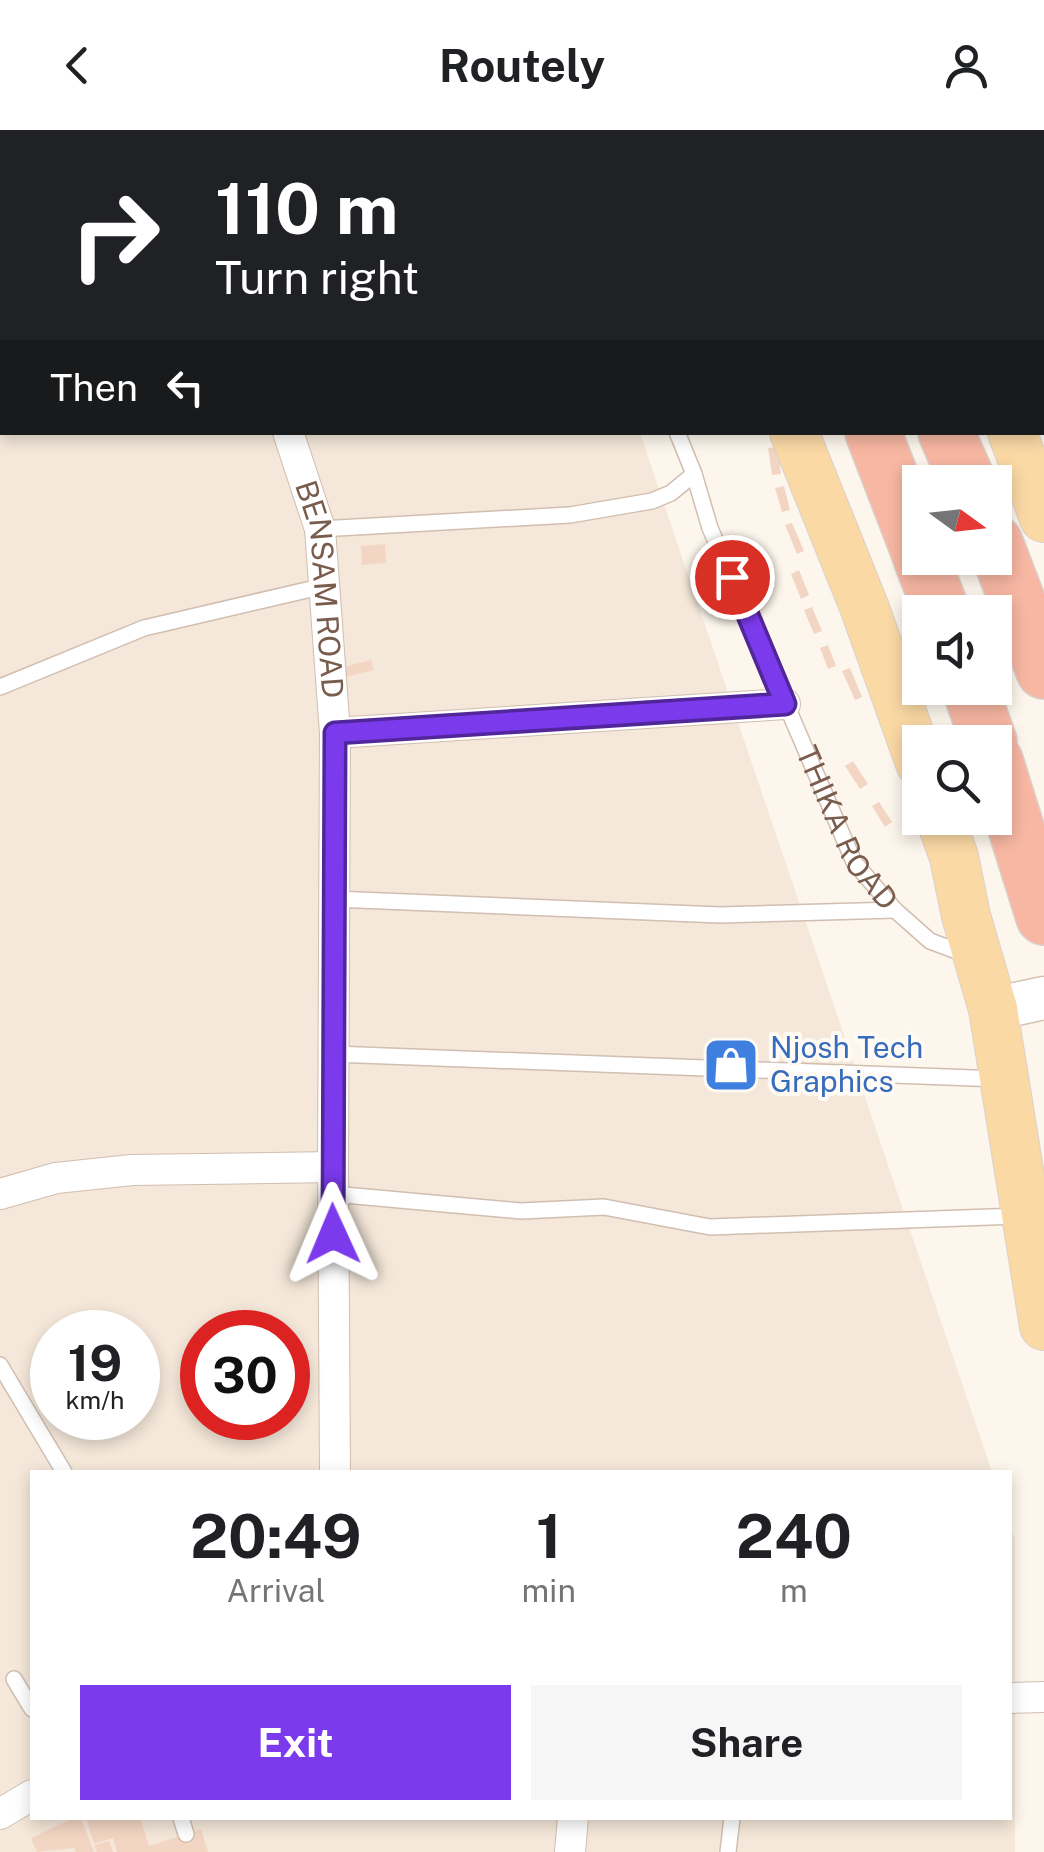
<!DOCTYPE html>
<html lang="en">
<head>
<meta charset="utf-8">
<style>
	body { margin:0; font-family:"Public Sans",sans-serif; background:#f6f6f6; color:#202124; height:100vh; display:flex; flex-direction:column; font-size:38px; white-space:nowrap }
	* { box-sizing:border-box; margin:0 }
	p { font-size:32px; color:#757577 }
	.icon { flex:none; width:55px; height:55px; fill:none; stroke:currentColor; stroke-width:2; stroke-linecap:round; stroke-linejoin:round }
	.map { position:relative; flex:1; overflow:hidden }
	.panel { position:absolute; left:30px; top:1340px; width:982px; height:350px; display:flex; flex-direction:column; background:#fff; border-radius:0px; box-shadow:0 5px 15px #0003 }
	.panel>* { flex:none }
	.top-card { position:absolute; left:0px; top:0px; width:1045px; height:305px; box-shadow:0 5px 15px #0003; background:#202124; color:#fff; overflow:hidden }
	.needle { width:65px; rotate:105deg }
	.fabs { position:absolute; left:902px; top:335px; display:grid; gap:20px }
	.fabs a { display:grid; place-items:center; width:110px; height:110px; border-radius:0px; background:#fff; box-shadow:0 5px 15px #0003; font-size:50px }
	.speed { position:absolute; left:30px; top:1180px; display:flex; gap:20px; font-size:50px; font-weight:700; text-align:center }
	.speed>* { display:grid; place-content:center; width:130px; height:130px; border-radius:50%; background:#fff; box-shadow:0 5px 15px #0003; line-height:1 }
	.speed small { font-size:25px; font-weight:400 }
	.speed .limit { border:15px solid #d22; background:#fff; color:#111 }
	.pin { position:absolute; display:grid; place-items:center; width:85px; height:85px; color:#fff; margin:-42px; border:5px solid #fff; border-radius:50%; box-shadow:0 2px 10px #0007 }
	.me { position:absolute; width:110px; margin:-55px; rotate:359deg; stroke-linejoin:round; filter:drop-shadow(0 0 8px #0008) }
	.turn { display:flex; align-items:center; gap:35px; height:210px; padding:0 50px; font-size:45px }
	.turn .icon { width:130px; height:130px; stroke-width:2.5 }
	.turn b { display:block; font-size:70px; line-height:85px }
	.then { display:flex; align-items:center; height:95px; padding:0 50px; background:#0003; gap:20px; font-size:38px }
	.eta { display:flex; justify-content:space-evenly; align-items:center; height:170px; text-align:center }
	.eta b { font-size:60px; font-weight:700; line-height:70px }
	.cta { display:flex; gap:20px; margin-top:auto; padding:20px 50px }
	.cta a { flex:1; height:115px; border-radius:0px; background:#7c3aed; color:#fff; font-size:40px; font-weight:700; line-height:115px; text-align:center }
	.cta a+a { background:#f6f6f6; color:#202124 }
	header { display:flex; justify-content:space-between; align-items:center; height:130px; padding:0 50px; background:#fff; font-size:45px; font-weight:700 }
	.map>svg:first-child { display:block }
	.residential { fill:#f5e8da; fill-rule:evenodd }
	.building { fill:#f3d5c3 }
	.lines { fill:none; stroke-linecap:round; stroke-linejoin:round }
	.lane-casing { stroke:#d1beb0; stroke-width:18 }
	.street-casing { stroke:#d1beb0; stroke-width:32 }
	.secondary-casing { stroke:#d6c0b0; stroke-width:45 }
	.primary-casing { stroke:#dad1cd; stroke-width:50 }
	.highway-casing { stroke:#dad1cd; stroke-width:58 }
	.lane { stroke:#fff; stroke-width:15 }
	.street { stroke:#fff; stroke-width:30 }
	.secondary { stroke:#fff; stroke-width:42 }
	.primary { stroke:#fbd9a5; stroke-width:48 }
	.highway { stroke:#f7b7a3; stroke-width:55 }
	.route-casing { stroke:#51269a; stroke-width:25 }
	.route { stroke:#7c3aed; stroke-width:18 }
	.labels { text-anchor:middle; stroke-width:8; stroke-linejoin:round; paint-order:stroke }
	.street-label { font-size:30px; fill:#7a5c4d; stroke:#fffaf3 }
	.shop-label { font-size:30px; fill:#366cbe; stroke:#fffaf3; text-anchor:start }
</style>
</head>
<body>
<header><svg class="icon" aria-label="back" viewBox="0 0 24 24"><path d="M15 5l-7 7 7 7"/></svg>Routely<svg class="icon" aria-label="person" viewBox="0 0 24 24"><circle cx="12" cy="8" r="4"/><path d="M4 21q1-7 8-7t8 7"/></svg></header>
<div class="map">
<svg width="1044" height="1722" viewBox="0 0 1044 1722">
	<rect width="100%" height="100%" fill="#fdf6ec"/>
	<path class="residential" d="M0 0H537L538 2H2V302L640 303 992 1342H32V1688H1010V1395L1015 1409V1722H0ZM52 1202H138V1288H52ZM202 1202H288V1288H202Z"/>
	<g class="building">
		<path d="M778 317 781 344 772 345 768 318Z"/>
		<path d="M784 356 790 380 782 382 775 358Z"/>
		<path d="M792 393 804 421 797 424 785 395Z"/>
		<path d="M385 414 386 433 362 435 361 416Z"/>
		<path d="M799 440 809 465 801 469 791 444Z"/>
		<path d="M812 477 822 501 814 504 804 480Z"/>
		<path d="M828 515 836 536 828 539 820 518Z"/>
		<path d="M371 530 374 540 345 547 343 537Z"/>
		<path d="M850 538 862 567 855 570 842 541Z"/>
		<path d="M853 631 868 654 860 659 845 636Z"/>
		<path d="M879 672 892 692 885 697 872 676Z"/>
		<path d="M74 1688H81L94 1722H76L74 1718 37 1722 31 1708Z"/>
		<path d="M86 1688H140L149 1716 201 1699 208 1722H117L113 1708 94 1714Z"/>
		<path d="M109 1711 113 1722H97L94 1715Z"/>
	</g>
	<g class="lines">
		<g class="lane-casing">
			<g id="lane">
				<path d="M980 0 981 2"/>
				<path d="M1042 27H1044"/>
				<path d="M1042 128 1044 133"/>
				<path id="s1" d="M677 302 694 344 710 398 854 732 895 780 930 811 970 826"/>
				<path d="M320 399 570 385 652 371 671 363 694 344"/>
				<path d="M0 557 144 498 324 456"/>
				<path d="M334 769 720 785 895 780"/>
				<path d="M333 924 999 949"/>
				<path d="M333 1064 521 1081 604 1077 710 1097 1021 1086"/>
				<path d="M0 1235 64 1342"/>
				<path d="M14 1549 32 1579"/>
				<path d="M181 1688 186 1704"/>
				<path d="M728 1722 732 1688"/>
			</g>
		</g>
		<g class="street-casing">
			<g id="street">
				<path d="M60 0 63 2"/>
				<path id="s2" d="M288 302 320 399 335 603 333 1037 335 1342"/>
				<path d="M335 603 785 574"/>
				<path d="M0 1064 56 1048 132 1040 333 1037"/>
				<path d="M1010 1568 1044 1567"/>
				<path d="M0 1684 32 1665"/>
				<path d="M570 1722 573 1688"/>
			</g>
		</g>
		<g class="secondary-casing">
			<path id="secondary" d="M993 879 1044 868"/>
		</g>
		<g class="primary-casing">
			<g id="primary">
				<path d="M637 0 639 2"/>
				<path d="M882 0 883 2"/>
				<path d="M794 302 865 479 920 633"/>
				<path d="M1012 302 1044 388"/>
				<path d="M940 688 954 727 966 786 993 879 1044 1196"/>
			</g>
		</g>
		<g class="highway-casing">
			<g id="highway">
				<path d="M730 0 731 2"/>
				<path d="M805 0 806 2"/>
				<path d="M873 302 920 424"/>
				<path d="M946 302 968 352"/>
				<path d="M995 413 1044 541"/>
				<path d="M921 428 942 482"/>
				<path d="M970 558 989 612"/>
				<path d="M995 631 1044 787"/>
			</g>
		</g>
		<use href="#lane" class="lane"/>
		<use href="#street" class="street"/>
		<use href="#secondary" class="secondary"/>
		<use href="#primary" class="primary"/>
		<use href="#highway" class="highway"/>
	</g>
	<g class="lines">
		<g class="route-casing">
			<path id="route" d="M333 1104 335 603 785 574 732 447"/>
		</g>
		<use href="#route" class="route"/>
	</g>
	<defs>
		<g id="shop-square" transform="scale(2.875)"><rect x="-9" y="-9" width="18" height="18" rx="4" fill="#3f7fe0" stroke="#fffaf3"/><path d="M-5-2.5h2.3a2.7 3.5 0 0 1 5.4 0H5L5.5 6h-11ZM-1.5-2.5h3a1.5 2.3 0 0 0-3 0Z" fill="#fff"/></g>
	</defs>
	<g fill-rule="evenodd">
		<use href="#shop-square" x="731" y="935"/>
	</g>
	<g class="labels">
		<g class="street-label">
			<text dy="10" stroke="none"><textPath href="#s2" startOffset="162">BENSAM ROAD</textPath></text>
			<text dy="10" stroke="none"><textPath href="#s1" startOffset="432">THIKA ROAD</textPath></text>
		</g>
		<g class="shop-label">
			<text x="770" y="928">Njosh Tech<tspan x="770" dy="34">Graphics</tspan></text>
		</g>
	</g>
</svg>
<div class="fabs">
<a><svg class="needle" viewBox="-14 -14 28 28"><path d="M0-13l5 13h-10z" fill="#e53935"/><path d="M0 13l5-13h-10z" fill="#757577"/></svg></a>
<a><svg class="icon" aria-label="sound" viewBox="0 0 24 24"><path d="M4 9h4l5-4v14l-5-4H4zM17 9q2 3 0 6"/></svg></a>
<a><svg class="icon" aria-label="search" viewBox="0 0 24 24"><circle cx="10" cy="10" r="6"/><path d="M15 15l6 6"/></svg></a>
</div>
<div class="speed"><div>19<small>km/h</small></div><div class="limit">30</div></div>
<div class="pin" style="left:732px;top:447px;background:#d93025"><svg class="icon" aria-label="arrive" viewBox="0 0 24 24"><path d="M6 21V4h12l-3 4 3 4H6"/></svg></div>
<svg class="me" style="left:333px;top:1104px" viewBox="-20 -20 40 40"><path d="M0-17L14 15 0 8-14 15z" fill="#7c3aed" stroke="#fff" stroke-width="4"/></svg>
<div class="top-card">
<div class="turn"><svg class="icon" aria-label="right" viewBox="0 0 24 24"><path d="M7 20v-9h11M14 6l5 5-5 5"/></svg><div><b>110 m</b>Turn right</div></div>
<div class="then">Then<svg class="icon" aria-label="left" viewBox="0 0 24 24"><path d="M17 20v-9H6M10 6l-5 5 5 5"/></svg></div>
</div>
<section class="panel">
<div class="eta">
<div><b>20:49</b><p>Arrival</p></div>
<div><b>1</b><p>min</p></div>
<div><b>240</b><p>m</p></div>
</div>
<div class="cta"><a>Exit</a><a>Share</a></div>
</section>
</div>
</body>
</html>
